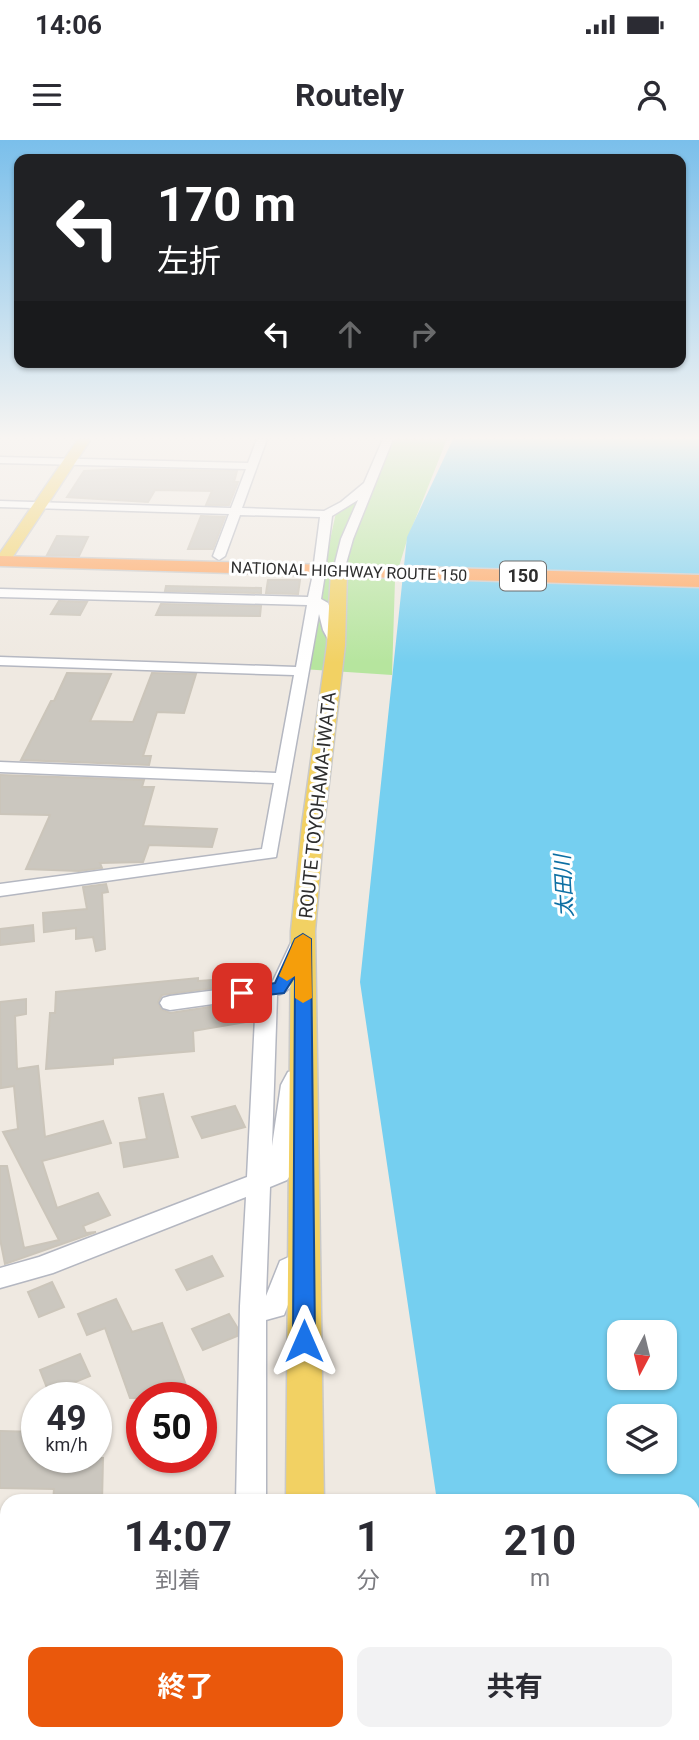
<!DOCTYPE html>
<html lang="ja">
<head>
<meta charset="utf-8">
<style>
	body { margin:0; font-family:Roboto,"Noto Sans JP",sans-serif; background:#f2f2f3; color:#2b2b33; height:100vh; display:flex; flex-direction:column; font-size:26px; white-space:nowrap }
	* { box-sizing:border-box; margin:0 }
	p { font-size:23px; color:#7c7c81 }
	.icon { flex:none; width:38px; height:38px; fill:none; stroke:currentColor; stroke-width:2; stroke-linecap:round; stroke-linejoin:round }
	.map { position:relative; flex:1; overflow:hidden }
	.side { position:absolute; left:0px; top:1354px; width:700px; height:247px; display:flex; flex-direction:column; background:#fff; border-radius:21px 21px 0 0; box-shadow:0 2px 5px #0004 }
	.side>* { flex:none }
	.top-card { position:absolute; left:14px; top:14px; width:672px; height:214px; border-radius:14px; box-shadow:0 2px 5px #0004; background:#202124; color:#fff; overflow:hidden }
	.needle { width:46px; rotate:187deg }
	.controls { position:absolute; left:607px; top:1180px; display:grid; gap:14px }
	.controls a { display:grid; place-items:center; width:70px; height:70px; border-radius:14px; background:#fff; box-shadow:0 2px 5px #0004; font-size:35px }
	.speed { position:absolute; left:21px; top:1242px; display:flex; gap:14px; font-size:35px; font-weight:700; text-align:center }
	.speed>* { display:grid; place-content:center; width:91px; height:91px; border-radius:50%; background:#fff; box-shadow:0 2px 5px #0004; line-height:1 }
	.speed small { font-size:18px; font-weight:400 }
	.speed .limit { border:10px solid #d22; background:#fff; color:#111 }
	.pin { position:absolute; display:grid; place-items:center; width:60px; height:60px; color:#fff; margin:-30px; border-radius:14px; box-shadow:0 4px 10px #0006 }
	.me { position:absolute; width:77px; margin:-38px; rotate:0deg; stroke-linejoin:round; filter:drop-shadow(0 0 5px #0008) }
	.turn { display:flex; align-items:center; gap:24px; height:147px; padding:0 28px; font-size:32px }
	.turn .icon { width:91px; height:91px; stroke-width:2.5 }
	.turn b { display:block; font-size:49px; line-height:60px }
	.lanes { display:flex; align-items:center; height:66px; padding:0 28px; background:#0003; justify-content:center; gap:35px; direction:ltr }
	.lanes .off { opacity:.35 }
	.eta { display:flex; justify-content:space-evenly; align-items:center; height:119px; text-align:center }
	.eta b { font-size:42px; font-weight:700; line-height:49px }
	.primary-button { display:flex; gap:14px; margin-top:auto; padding:14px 28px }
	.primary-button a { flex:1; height:80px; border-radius:14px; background:#ea580c; color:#fff; font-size:28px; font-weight:700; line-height:80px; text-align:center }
	.primary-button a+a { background:#f2f2f3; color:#2b2b33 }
	.status { display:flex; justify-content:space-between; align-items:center; height:49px; padding:0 35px; background:#fff; direction:ltr }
	.status svg { height:19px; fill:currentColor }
	header { display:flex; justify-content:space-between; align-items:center; height:91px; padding:0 28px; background:#fff; font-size:32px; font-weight:700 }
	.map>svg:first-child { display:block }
	.green { fill:#b6e59e }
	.water { fill:#75cff0; fill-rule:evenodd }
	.building { fill:#cbc7bf; stroke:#cbc5ba; stroke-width:2 }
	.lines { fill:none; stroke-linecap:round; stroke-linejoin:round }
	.minor-casing { stroke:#b4b7c1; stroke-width:3 }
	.major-casing { stroke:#c9c9c9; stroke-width:3 }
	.highway-casing { stroke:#c9c9c9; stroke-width:3 }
	.minor { fill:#fff; fill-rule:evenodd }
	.major { fill:#f2d163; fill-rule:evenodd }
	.highway { fill:#ffa35c; fill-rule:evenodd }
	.route { fill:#1a73e8; stroke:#114b97; stroke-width:2 }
	.slow { fill:#f59e0b }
	.labels { text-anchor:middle; stroke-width:6; stroke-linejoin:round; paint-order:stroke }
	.far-street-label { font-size:16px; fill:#2e2e2e; stroke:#fff }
	.shield { fill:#fff; stroke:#6d6d6d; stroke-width:2 }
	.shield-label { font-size:18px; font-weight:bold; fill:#2e2e2e }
	.street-label { font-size:19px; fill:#2e2e2e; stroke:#fff }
	.water-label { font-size:21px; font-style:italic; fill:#0d6fa3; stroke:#fff }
</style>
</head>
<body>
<div class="status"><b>14:06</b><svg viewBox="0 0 49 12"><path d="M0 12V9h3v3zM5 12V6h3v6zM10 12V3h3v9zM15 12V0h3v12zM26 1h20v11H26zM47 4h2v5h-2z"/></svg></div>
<header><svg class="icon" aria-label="menu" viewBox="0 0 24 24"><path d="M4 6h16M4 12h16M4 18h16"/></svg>Routely<svg class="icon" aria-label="person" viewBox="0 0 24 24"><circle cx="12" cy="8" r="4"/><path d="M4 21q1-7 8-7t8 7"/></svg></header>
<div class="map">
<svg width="699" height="1600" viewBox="0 0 699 1600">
	<rect width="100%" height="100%" fill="#efe9e1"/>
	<path class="green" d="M387 299H447L407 400 395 440 392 535 302 529 337 368 370 343Z"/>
	<path class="water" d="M453 299H699V1600H472L471 1594H693V1362L437 1361 360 842 407 397ZM620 1192H665V1237H620ZM620 1276H665V1321H620Z"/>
	<g class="building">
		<path d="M124 329 237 331 234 342H238L229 365H206L212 351 155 350 148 362 67 357 84 331Z"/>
		<path d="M201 376 225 377 213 409H188Z"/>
		<path d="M57 396 88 397 79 416 47 415Z"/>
		<path d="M268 440H300L298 454 266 453Z"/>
		<path d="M166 446 261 448V453L165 451Z"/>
		<path d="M59 461 87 462 80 475 51 474Z"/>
		<path d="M161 464 261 466 260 476 156 475Z"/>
		<path d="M67 533 111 534 90 581 133 582 152 533 196 534 184 573 157 572 143 616H151L149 625 21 620 51 561H54Z"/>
		<path d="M0 635 144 640 142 647H154L143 686 217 689 212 707 149 705 143 722 100 723 102 728 79 731 26 729 50 675 0 674Z"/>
		<path d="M106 744 108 752 102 753 105 809 96 811 93 797 76 799V788L44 792 43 773 87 769 83 747Z"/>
		<path d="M33 785 34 801 0 805V789Z"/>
		<path d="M198 838V841L242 838 244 844 162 855 158 862 161 869 170 873 250 861 252 881 193 891 194 911 113 918V924L46 929 50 873H55L56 852Z"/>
		<path d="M26 859V874L15 876 17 929 38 926 45 997 103 981 111 1003 42 1021 57 1068 98 1053 110 1075 83 1086 86 1093 96 1092 5 1124 0 1099V1026H7L24 1108 59 1100 3 992 18 989 14 946 1 948 0 862Z"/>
		<path d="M163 954 178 1017 124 1027 120 1003 147 999 139 958Z"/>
		<path d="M235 966 245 987 202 998 192 977Z"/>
		<path d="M212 1116 223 1136 187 1150 176 1130Z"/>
		<path d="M52 1142 64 1167 39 1177 28 1152Z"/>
		<path d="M116 1159 132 1192 162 1183 191 1258H130L105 1188 87 1195 78 1174Z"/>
		<path d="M229 1174 237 1187V1196L203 1210 192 1189Z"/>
		<path d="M80 1214 90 1236 49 1253 40 1230Z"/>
		<path d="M0 1291 37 1292V1318H103L102 1362H53L54 1349 0 1348Z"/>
	</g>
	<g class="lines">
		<g class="minor-casing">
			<g id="minor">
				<path d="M257 299H267L242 368 324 371 341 362 364 343 383 299H393L353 399 343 434H335L333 431 341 399 358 360 332 376 326 423 320 427 314 423 320 377 240 375 225 416 219 420 213 416 229 374 0 367V361L231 368 246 329 0 323V317L248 323Z"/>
				<path d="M319 430 325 434 321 459 328 463 342 500 335 504 330 503 323 490 319 474 276 717 0 756V744L262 709 274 643 0 632V622L276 633 294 535 0 525V517L296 527 307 465 0 457V449L308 457 313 434Z"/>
				<path d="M301 797 311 803C303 821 297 851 277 855L272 1006 281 945 288 932 296 930 304 932 307 937 303 945 291 1034 287 1040 270 1047 266 1156 280 1121 304 1110 313 1113 317 1120 313 1127 300 1134 284 1175 266 1180V1362H236L240 1166 246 1057 53 1133 0 1148V1128L39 1117 247 1037 256 858 170 870 163 868 160 863 163 858 170 856 272 843 291 803Z"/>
				<path d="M217 1594H256L253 1600H215Z"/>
			</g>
		</g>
		<g class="major-casing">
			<g id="major">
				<path d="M78 299H91L8 424 0 425V413Z"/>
				<path d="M339 426 347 431 345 505 324 685 315 791 324 1362H286L291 791 302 685 327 505 331 431Z"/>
				<path d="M289 1594H331L332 1600H288Z"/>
			</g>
		</g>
		<g class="highway-casing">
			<path id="highway" d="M0 416 699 435V447L0 426Z"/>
		</g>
		<use href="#minor" class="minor"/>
		<use href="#major" class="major"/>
		<use href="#highway" class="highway"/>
	</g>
	<linearGradient id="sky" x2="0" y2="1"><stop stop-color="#7abfeb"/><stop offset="0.57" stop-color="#f8f5f2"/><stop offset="1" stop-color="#f8f5f2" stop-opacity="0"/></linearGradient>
	<rect width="699" height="523" fill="url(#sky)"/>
	<path class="route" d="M303 794 311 799 315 1201 312 1207 304 1210 296 1207 293 1201 295 836 284 853 242 858 234 853 242 848 275 843 295 799Z"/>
	<path class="slow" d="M303 794 311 799 312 858 303 863 295 858V836L287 841 279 836 295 799Z"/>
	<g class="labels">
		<g class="far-street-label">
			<text transform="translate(349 431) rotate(2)" y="6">NATIONAL HIGHWAY ROUTE 150</text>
		</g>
		<rect class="shield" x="500" y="421.5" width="46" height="29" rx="5"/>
		<g class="shield-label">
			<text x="523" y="442">150</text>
		</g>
		<g class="street-label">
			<text transform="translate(317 665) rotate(-84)" y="7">ROUTE TOYOHAMA-IWATA</text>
		</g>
		<g class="water-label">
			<text transform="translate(564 746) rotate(-93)" y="7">太田川</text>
		</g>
	</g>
</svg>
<div class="controls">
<a><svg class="needle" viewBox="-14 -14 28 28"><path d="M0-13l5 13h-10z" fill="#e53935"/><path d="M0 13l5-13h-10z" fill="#7c7c81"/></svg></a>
<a><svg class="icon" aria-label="layers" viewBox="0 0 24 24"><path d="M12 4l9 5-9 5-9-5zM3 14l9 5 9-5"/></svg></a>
</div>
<div class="speed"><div>49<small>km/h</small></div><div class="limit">50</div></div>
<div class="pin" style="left:242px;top:853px;background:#d93025"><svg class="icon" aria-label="arrive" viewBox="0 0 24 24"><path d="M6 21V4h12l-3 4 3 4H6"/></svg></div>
<svg class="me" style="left:304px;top:1201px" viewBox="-20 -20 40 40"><path d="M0-17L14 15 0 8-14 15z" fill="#1a73e8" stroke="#fff" stroke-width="4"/></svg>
<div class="top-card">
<div class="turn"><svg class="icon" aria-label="left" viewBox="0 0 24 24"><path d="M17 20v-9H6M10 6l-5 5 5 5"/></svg><div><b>170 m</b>左折</div></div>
<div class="lanes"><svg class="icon" aria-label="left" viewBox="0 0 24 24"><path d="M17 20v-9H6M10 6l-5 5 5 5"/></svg><svg class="icon off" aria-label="ahead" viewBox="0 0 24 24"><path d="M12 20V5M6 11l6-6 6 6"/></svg><svg class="icon off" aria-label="right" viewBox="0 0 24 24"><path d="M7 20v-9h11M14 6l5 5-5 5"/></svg></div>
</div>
<section class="side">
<div class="eta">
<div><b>14:07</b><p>到着</p></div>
<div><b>1</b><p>分</p></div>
<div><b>210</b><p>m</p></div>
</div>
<div class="primary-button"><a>終了</a><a>共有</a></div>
</section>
</div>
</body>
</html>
